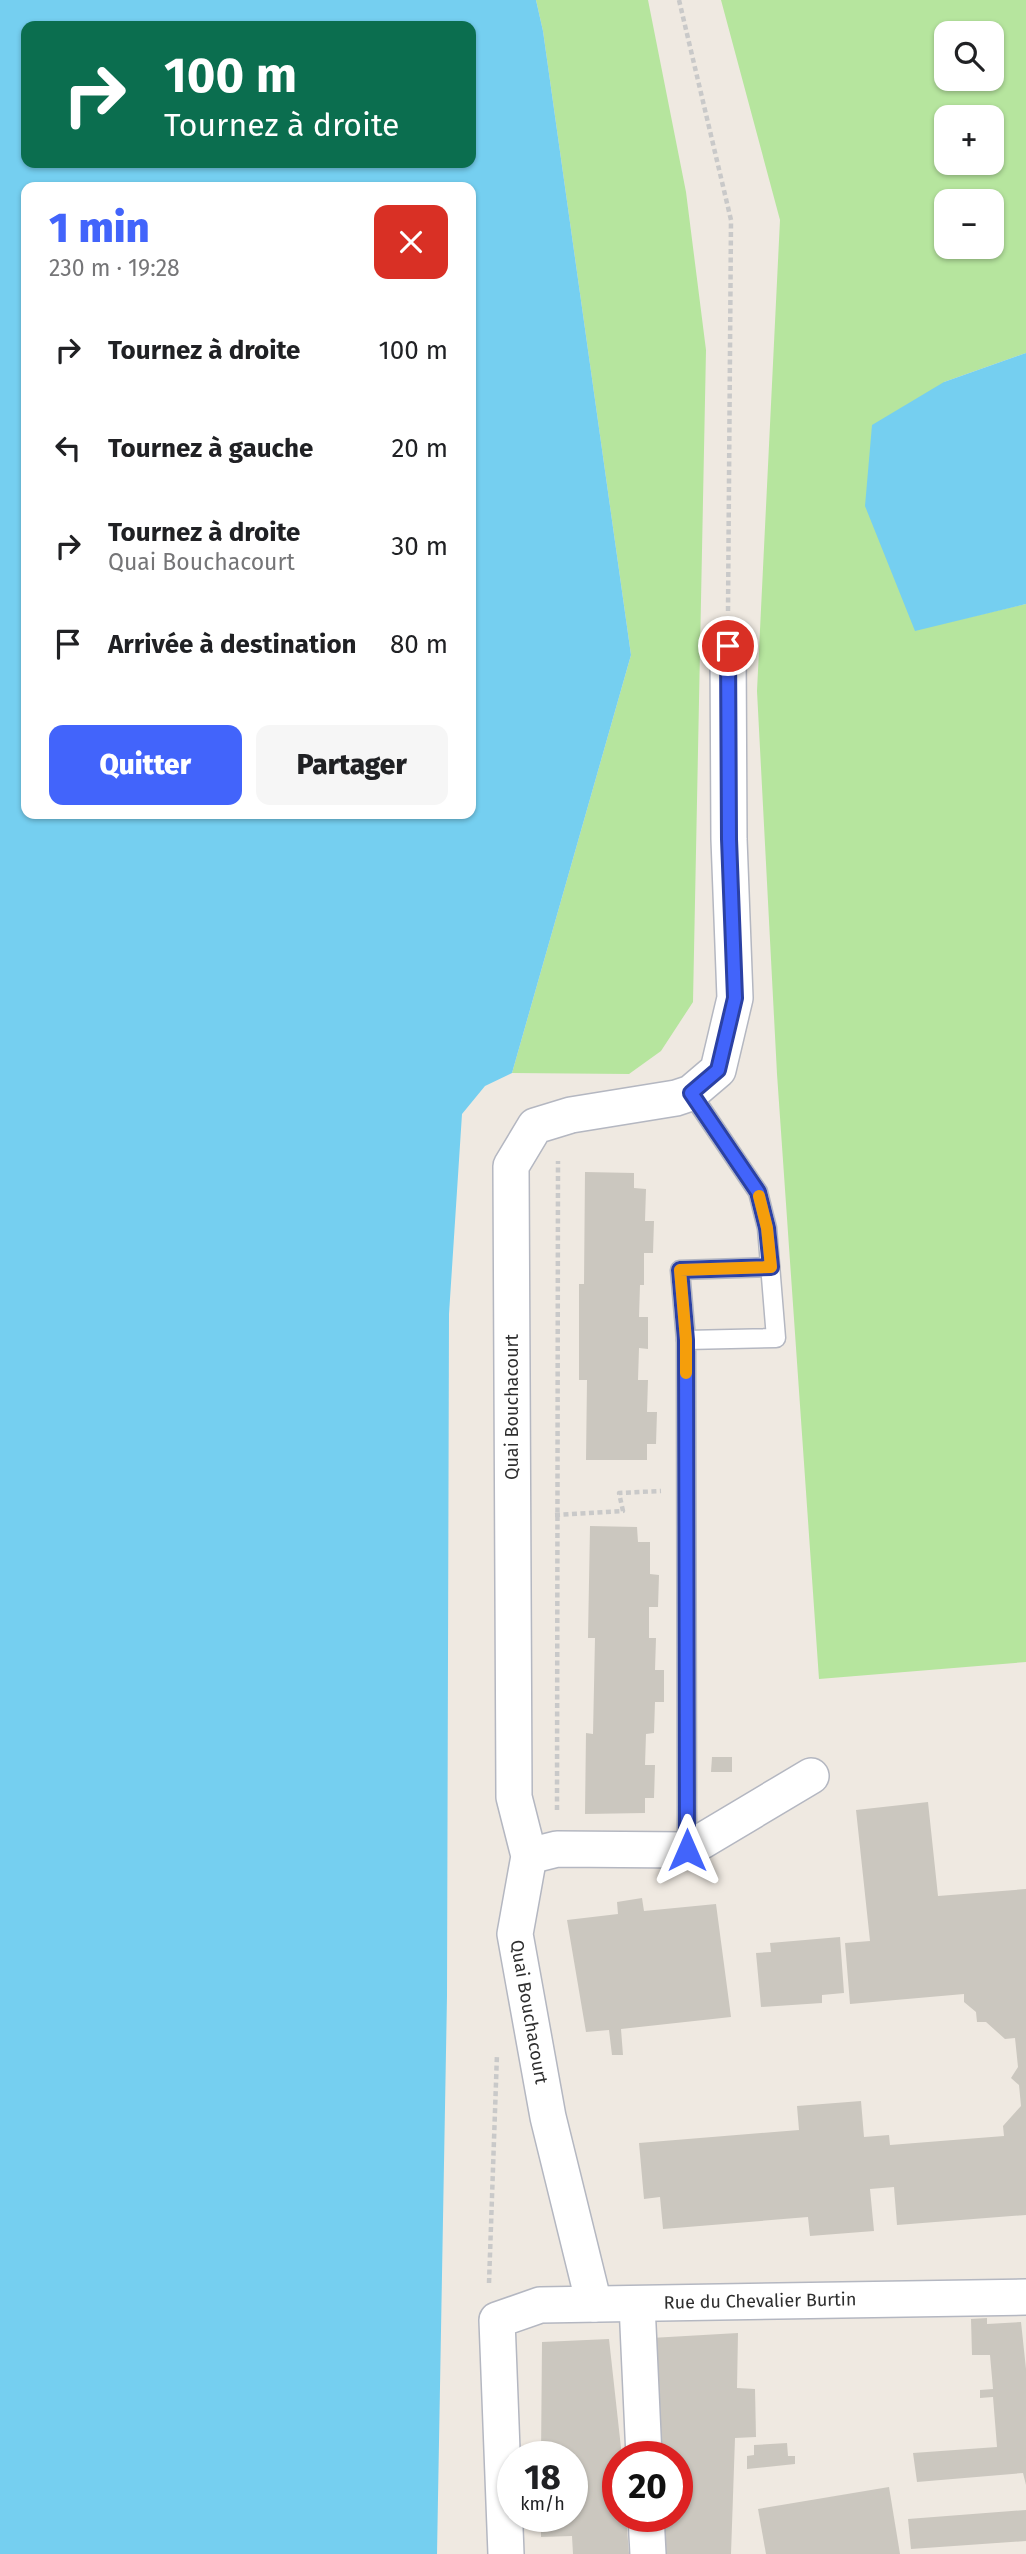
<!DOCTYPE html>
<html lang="fr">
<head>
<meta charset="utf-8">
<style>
	body { margin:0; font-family:"Fira Sans",sans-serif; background:#f6f6f6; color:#202124; height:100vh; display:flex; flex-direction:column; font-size:26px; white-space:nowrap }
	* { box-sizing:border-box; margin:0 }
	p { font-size:23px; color:#757577 }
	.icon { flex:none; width:38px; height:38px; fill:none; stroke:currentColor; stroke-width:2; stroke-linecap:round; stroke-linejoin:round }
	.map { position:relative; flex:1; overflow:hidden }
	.sheet { position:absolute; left:21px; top:182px; width:455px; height:637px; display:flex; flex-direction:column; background:#fff; border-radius:14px; box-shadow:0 2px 5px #0004 }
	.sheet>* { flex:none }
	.hud { position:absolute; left:21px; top:21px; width:455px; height:147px; border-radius:14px; box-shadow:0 2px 5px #0004; background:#0b6e4f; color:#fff; overflow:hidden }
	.controls { position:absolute; left:934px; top:21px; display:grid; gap:14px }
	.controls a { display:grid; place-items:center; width:70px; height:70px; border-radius:14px; background:#fff; box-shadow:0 2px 5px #0004; font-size:35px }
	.speed { position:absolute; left:497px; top:2441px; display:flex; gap:14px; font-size:35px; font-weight:700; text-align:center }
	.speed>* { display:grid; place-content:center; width:91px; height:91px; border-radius:50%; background:#fff; box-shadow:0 2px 5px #0004; line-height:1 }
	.speed small { font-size:18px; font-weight:400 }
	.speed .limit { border:10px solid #d22; background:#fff; color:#111 }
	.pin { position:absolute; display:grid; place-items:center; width:60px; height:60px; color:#fff; margin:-30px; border:4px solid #fff; border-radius:50%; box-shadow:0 2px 7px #0007 }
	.me { position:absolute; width:77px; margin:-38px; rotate:0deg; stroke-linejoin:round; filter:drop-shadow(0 0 5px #0008) }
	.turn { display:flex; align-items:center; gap:24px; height:147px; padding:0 28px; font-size:32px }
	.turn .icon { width:91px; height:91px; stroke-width:2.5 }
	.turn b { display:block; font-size:49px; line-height:60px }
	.round { display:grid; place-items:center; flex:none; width:74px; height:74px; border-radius:14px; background:#f6f6f6 }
	.head { display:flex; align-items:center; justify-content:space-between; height:119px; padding:0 28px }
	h1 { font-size:42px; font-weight:800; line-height:52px; color:#4264fb }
	.cta { display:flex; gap:14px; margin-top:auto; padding:14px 28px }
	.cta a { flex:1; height:80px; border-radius:14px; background:#4264fb; color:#fff; font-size:28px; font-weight:800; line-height:80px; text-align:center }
	.cta a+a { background:#f6f6f6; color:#202124 }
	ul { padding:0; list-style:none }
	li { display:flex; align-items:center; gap:21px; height:98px; padding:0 28px }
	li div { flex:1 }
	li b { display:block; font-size:26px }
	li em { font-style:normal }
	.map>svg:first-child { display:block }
	.green { fill:#b6e59e; fill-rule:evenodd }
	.water { fill:#75cff0; fill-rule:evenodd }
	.building { fill:#cbc7bf }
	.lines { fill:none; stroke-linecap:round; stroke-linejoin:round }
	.service-casing { stroke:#b4b7c1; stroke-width:21 }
	.minor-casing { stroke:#b4b7c1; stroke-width:38 }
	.path { stroke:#c9c9c9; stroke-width:4.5; stroke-dasharray:5 3.5; stroke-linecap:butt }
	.service { stroke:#fff; stroke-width:18 }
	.minor { stroke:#fff; stroke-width:35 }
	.route-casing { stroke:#2b41a3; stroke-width:18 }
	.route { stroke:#4264fb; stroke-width:12 }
	.slow { stroke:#f59e0b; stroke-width:12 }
	.labels { text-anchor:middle; stroke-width:7; stroke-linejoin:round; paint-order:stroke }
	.street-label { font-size:18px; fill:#2e2e2e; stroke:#fff }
</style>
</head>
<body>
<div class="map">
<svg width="1026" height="2554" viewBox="0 0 1026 2554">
	<rect width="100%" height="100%" fill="#efe9e1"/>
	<g class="green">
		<path d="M536 0H648L686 192 706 350 693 1002 661 1051 629 1074 512 1073 631 655 543 31Z"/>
		<path d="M721 0H1026V353L944 382 915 630 1026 604V1662L819 1679 777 1074 757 691 780 220ZM947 33H992V79H947ZM947 117H992V163H947ZM947 201H992V247H947Z"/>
	</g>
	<g class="water">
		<path d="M0 0H536L543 31 631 655 512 1073 485 1086 462 1114 449 1314 447 1996 437 2554H0ZM26 26H471V163H26ZM26 187H471V814H26Z"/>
		<path d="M1026 353V604L915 631 865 506 872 425 944 382Z"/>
	</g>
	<g class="building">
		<path d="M585 1172 634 1173V1188L646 1189 645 1221H654L653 1253H644V1285H640L639 1317H648V1349L639 1348 638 1380H648L647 1412H657L656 1444H647V1460H586L587 1380H579V1284H584Z"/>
		<path d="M590 1526 637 1527 638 1542H650V1574L659 1575 658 1607H649V1638H656L655 1670H664V1702H655L654 1733 646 1734 645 1765H655L654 1798H645V1813L585 1814 586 1733 593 1734 595 1638H588Z"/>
		<path d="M712 1757H732V1772H711Z"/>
		<path d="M928 1802 938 1896 1026 1889V2215L897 2225 894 2187 870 2189 874 2231 810 2236 808 2217 663 2229 660 2197 644 2199 639 2143 799 2130 797 2106 861 2101 864 2137 889 2135 890 2145 1004 2136 1003 2126 1021 2106 1019 2085 1011 2078 1018 2067 1015 2038 1005 2039 986 2022H977L976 2012 964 2002V1994L850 2004 845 1943 870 1941 856 1810Z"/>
		<path d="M642 1898 644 1911 716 1904 731 2017 621 2029 623 2055H612L609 2030 586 2032 567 1920 618 1914 617 1902Z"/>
		<path d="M840 1937 844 1993 822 1995V2003L761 2007 756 1953 771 1952 770 1943Z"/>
		<path d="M987 2318V2324L1021 2322 1026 2369V2485L1023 2473 917 2482 913 2453 997 2447 993 2397 980 2398V2390L993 2389 990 2355H972L971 2319Z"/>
		<path d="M738 2333 737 2388 755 2389 756 2437 735 2438 731 2554H664L658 2516H677V2457H657L651 2338Z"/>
		<path d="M609 2339 622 2457H618V2516H626L629 2554H573L572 2536 541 2537V2516H572V2457H541L542 2342Z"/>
		<path d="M787 2443 788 2456H795V2464L747 2469V2456L754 2455V2445Z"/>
		<path d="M889 2487 900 2554H766L758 2509Z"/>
		<path d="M1026 2510V2541L911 2549 908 2519Z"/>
	</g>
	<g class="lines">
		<g class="service-casing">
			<g id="service">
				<path d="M686 1340 680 1270 770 1267"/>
				<path d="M687 1850 686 1340 776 1338 767 1228 758 1192 691 1093"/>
			</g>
		</g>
		<g class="minor-casing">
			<g id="minor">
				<path d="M529 1856 557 1849 687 1850 811 1776"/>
				<path d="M594 2304 548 2117 515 1934 529 1856 514 1797 511 1166 535 1126 571 1115 676 1098 691 1093 718 1070 735 998 729 839 728 646"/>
				<path d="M637 2304 644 2457"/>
				<path d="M646 2516 648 2554"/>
				<path d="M506 2554 497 2320 540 2305 1026 2297"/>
			</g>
		</g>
		<g class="path">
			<path d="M679 0 731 220 728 613"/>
			<path d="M555 1515 623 1511 619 1493 661 1491"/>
			<path d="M557 1810 558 1161"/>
			<path d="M489 2283 497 2054"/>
		</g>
		<use href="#service" class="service"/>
		<use href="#minor" class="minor"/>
	</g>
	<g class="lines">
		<g class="route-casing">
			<path id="route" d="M687 1850 686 1340 680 1270 771 1267 767 1228 758 1192 691 1093 718 1070 735 998 729 839 728 646"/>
		</g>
		<use href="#route" class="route"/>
		<path class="slow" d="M686 1373V1340L680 1270 771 1267 767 1228 759 1196"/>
	</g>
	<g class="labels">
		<g class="street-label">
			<text transform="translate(512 1407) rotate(-90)" y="6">Quai Bouchacourt</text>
			<text transform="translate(529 2012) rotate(80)" y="6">Quai Bouchacourt</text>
			<text transform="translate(760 2301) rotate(-1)" y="6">Rue du Chevalier Burtin</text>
		</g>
	</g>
</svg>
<div class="controls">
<a><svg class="icon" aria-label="search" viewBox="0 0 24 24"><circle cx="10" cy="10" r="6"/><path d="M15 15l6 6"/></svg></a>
<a>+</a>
<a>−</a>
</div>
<div class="speed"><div>18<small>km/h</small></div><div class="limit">20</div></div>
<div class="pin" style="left:728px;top:646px;background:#d93025"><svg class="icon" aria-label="arrive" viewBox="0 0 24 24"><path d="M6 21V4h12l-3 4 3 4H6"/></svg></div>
<svg class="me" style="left:687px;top:1850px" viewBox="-20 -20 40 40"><path d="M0-17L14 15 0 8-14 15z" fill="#4264fb" stroke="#fff" stroke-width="4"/></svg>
<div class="hud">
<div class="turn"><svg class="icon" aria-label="right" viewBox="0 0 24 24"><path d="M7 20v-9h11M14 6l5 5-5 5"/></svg><div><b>100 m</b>Tournez à droite</div></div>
</div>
<section class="sheet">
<div class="head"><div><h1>1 min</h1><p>230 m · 19:28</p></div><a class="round" style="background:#d93025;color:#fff"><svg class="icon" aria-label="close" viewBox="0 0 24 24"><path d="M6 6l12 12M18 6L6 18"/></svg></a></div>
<ul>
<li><svg class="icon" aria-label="right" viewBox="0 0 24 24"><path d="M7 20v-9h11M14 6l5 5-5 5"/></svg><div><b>Tournez à droite</b></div><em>100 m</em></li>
<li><svg class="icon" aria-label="left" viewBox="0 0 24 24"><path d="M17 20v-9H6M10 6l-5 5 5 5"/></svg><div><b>Tournez à gauche</b></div><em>20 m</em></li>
<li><svg class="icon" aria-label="right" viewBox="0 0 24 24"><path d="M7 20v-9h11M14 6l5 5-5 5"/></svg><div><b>Tournez à droite</b><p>Quai Bouchacourt</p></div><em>30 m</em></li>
<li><svg class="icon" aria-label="arrive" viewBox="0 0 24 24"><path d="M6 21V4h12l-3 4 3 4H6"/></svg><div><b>Arrivée à destination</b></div><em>80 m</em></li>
</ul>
<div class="cta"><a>Quitter</a><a>Partager</a></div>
</section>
</div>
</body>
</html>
